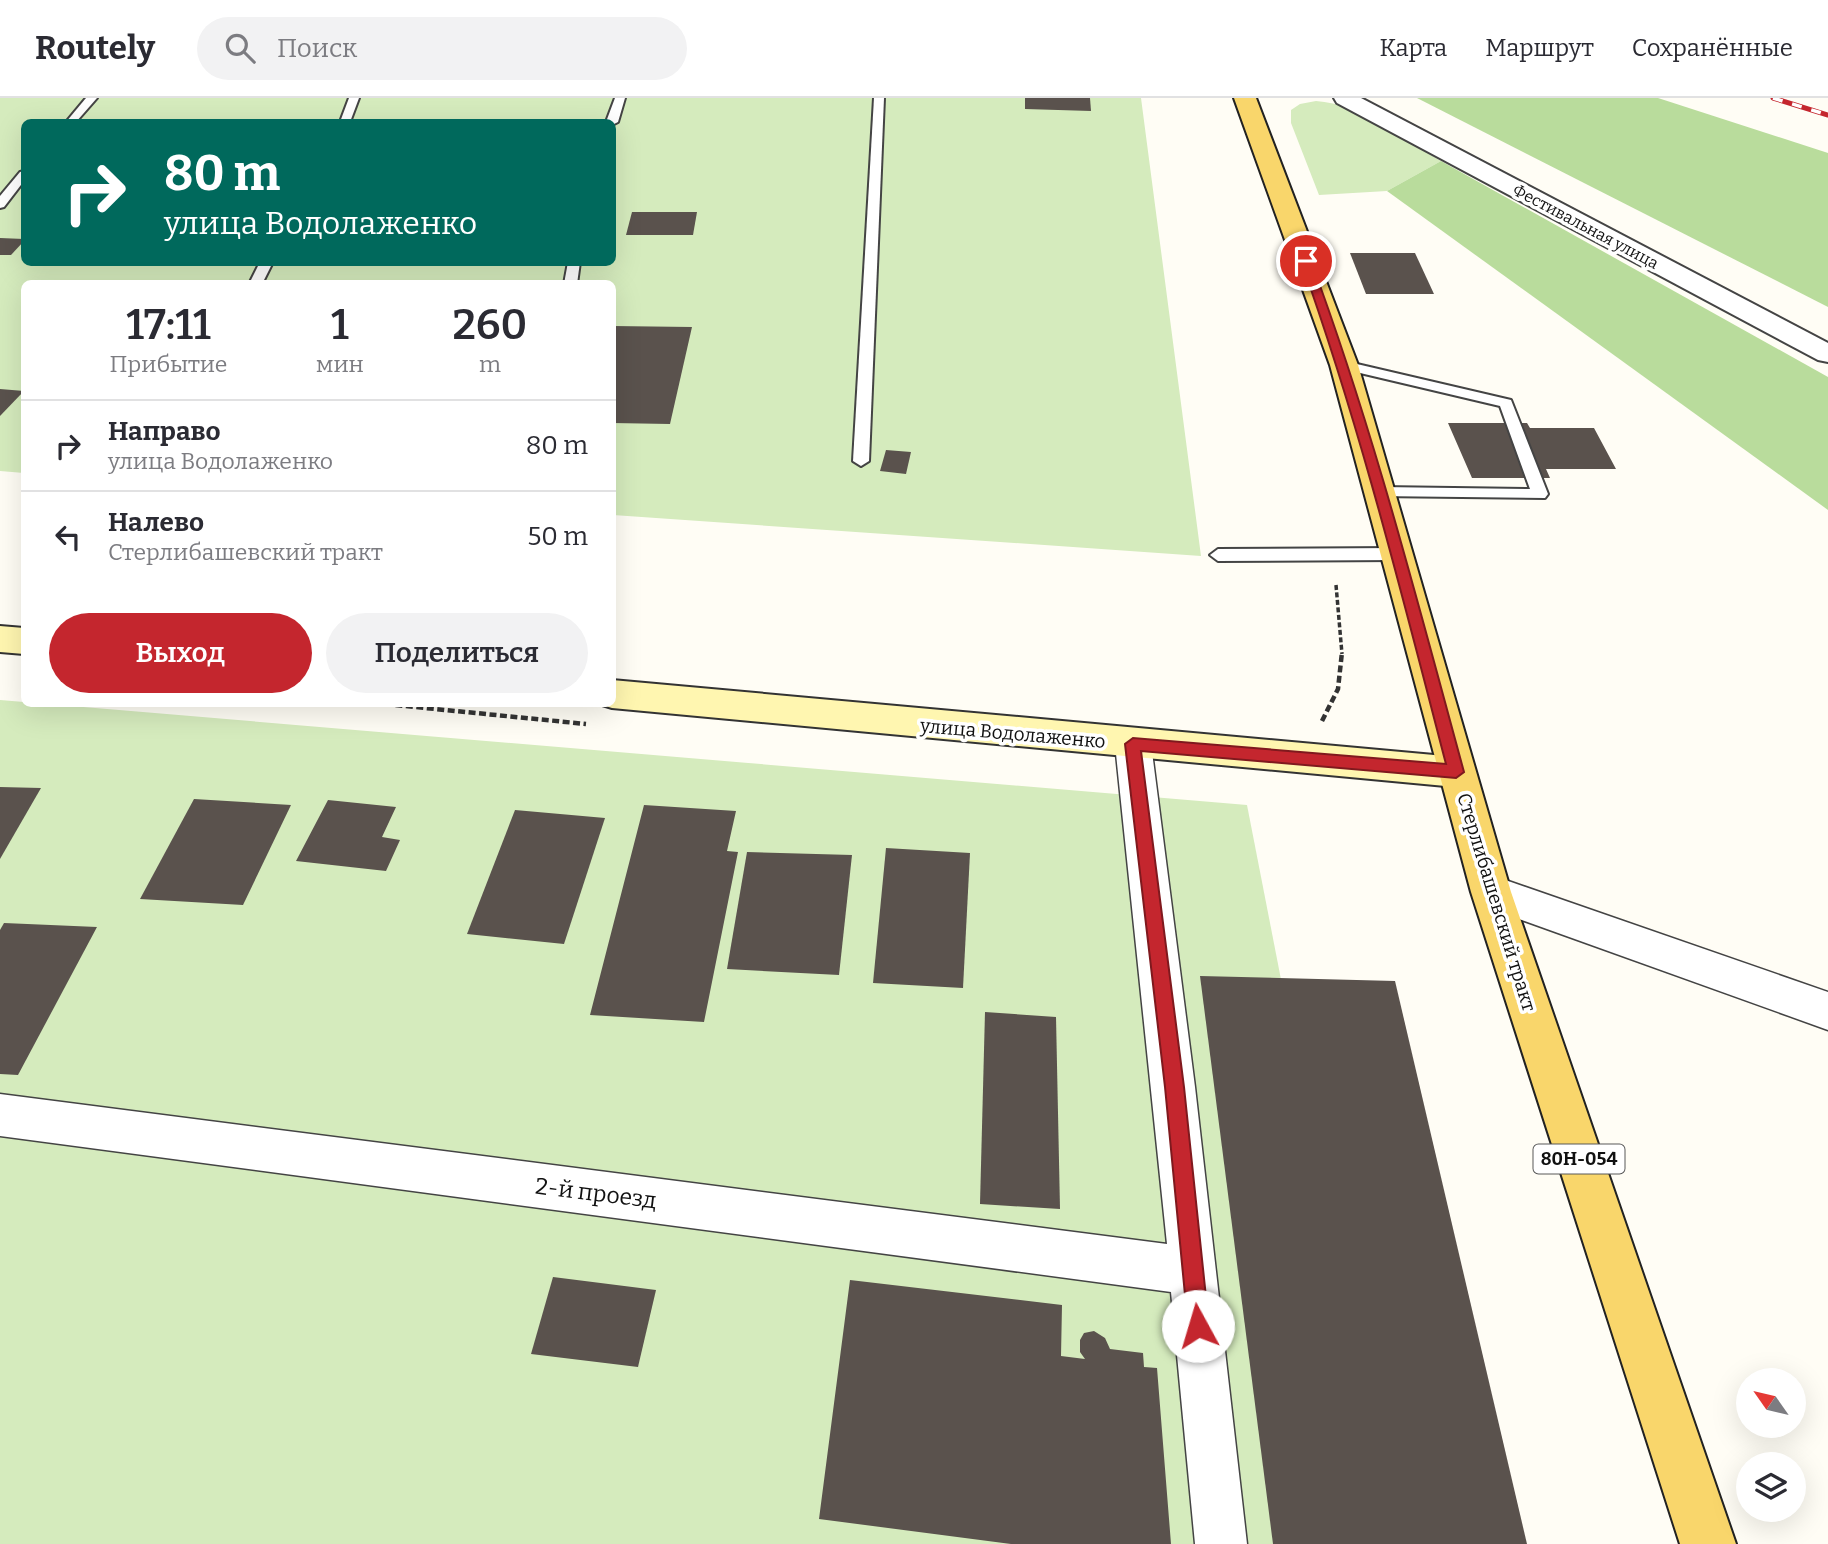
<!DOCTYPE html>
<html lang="ru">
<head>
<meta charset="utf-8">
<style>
	body { margin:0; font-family:Bitter,serif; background:#f2f2f3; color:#2b2b33; height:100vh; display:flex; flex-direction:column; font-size:26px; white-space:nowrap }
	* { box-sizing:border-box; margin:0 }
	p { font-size:23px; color:#7c7c81 }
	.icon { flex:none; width:38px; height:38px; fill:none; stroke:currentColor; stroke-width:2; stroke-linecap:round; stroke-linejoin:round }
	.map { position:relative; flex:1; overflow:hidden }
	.details { position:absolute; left:21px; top:182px; width:595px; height:427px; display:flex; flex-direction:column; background:#fff; border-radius:10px; box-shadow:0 7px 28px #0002 }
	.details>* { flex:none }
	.banner { position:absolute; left:21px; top:21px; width:595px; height:147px; border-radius:10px; box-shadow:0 7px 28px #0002; background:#00695c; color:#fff; overflow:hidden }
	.needle { width:46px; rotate:304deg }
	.buttons { position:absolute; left:1736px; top:1270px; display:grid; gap:14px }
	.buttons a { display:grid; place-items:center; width:70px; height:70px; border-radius:50%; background:#fff; box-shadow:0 7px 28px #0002; font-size:35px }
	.pin { position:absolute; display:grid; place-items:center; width:60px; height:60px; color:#fff; margin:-30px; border:4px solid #fff; border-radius:50%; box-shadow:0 2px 7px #0007 }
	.me { position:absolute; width:77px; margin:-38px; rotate:354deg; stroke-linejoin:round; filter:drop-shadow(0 0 5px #0008) }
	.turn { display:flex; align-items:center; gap:24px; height:147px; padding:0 28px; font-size:32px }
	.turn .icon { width:91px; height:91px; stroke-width:2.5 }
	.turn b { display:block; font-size:49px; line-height:60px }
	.eta { display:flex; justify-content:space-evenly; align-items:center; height:119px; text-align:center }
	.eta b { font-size:42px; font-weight:600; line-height:49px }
	.action { display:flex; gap:14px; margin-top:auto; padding:14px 28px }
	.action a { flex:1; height:80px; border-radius:42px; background:#c4262e; color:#fff; font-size:28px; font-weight:600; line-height:80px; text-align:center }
	.action a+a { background:#f2f2f3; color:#2b2b33 }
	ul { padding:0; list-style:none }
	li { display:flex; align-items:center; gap:21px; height:91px; padding:0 28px; border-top:2px solid #e1e1e2 }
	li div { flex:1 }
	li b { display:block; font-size:26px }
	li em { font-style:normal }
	header { display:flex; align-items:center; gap:42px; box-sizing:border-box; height:98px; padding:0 35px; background:#fff; border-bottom:2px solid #e1e1e2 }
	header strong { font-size:33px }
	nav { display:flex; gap:38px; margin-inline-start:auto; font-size:24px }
	.search { width:490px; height:63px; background:#f2f2f3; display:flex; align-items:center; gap:18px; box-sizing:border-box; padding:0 24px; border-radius:38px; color:#7c7c81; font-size:26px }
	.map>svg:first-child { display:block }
	.green { fill:#d5ebbd; fill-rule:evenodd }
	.forest { fill:#b9dc9c }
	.building { fill:#5a524d }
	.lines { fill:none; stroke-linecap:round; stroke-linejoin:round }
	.service-casing { stroke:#444; stroke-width:4 }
	.minor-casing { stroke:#444; stroke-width:3 }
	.tertiary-casing { stroke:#444; stroke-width:4 }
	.secondary-casing { stroke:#333; stroke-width:4 }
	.primary-casing { stroke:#222; stroke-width:4 }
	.path-far1 { stroke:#333; stroke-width:3.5; stroke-dasharray:5 2.5; stroke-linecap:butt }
	.path { stroke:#333; stroke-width:4.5; stroke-dasharray:7 3.5; stroke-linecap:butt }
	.service { fill:#fff; fill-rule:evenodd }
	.minor { fill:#fff; fill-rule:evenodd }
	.tertiary { fill:#fff; fill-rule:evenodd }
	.secondary { fill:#fff6b0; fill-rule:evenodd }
	.primary { fill:#f9d66b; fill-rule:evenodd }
	.rail-casing { stroke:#c4262e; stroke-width:5 }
	.rail { stroke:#fff; stroke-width:3.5; stroke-dasharray:10; stroke-linecap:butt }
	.route { fill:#c4262e; stroke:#7f191e; stroke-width:2 }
	.labels { text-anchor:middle; stroke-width:7; stroke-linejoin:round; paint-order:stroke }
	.far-street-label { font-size:16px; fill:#111; stroke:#fff }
	.shield { fill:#fff; stroke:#585858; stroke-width:2 }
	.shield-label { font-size:18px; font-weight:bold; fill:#111 }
	.street-label { font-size:19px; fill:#111; stroke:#fff }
	.near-street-label { font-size:23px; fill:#111; stroke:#fff }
</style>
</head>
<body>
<header>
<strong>Routely</strong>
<div class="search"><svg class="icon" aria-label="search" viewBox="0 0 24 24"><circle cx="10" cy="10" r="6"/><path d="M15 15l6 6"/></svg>Поиск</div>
<nav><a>Карта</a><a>Маршрут</a><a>Сохранённые</a></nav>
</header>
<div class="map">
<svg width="1828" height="1446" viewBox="0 0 1828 1446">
	<rect width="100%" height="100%" fill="#fffdf5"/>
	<g class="green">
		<path d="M0 0H1141L1201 458 613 417 612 186H24V375L0 373ZM24 24H612V164H24Z"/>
		<path d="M1316 3C1361 6 1403 41 1441 63L1387 93 1319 97 1291 25V12L1300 6Z"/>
		<path d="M0 602 1247 707 1391 1446H0Z"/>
	</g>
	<g class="forest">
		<path d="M1417 0H1658L1828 55V209Z"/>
		<path d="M1441 63 1828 279V412L1387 93Z"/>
	</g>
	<g class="building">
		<path d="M1025 0H1090L1091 13 1025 11Z"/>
		<path d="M632 114H697L693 137H626Z"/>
		<path d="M0 140 24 141V143L11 157H0Z"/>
		<path d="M1350 155H1415L1434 196H1366Z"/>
		<path d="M612 228 692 229 670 326 612 325Z"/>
		<path d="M0 291 24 293 0 318Z"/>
		<path d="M1448 325H1527L1530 330H1594L1616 371H1546L1550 380H1472Z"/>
		<path d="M886 352 911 354 906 376 880 373Z"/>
		<path d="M0 689 41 690 0 761Z"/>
		<path d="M194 701 291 707 243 807 140 801Z"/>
		<path d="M328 702 396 709 382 739 400 742 386 773 296 763Z"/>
		<path d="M644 707 736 713 727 753 738 754 704 924 590 917Z"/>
		<path d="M515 712 605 720 564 846 467 836Z"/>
		<path d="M886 750 970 755 963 890 873 885Z"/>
		<path d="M747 754 852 757 839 877 727 871Z"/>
		<path d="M4 825 97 829 18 977 0 976V832Z"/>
		<path d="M1200 878 1395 883 1527 1446H1273Z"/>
		<path d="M985 914 1056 919 1060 1111 980 1106Z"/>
		<path d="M553 1179 656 1192 638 1269 531 1256Z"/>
		<path d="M850 1182 1062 1207 1061 1258 1085 1261 1080 1254V1242L1084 1235 1094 1233 1105 1240 1110 1251 1143 1255 1144 1269 1157 1270 1171 1446H1011L819 1421Z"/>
	</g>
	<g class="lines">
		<g class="service-casing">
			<g id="service">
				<path d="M86 0H97L76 24H66Z"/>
				<path d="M349 0H359L350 24H340Z"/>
				<path d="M615 0H625L618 24 612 27V24H606Z"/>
				<path d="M874 0H884L869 363 861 368 853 363Z"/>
				<path d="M24 73V83L4 109 0 110V98L20 74Z"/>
				<path d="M260 164H273L262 186H249Z"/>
				<path d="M568 164H580L577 186H564Z"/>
				<path d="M1344 263 1511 302 1548 396 1545 400 1376 398 1373 394 1376 390 1381 389 1530 391 1500 308 1339 270 1337 267Z"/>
				<path d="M1398 450 1406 456 1398 462 1218 463 1210 457 1218 451Z"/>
			</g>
		</g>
		<g class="minor-casing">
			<g id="minor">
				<path d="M1133 632 1145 636 1151 646 1195 989 1247 1446H1195L1171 1194 0 1038V996L1167 1146 1115 646 1121 636Z"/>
				<path d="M1491 777 1828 894V932L1477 806 1472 794 1477 782Z"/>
			</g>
		</g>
		<g class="tertiary-casing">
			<path id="tertiary" d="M1334 0H1361L1828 245V264L1818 262 1337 5Z"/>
		</g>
		<g class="secondary-casing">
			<g id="secondary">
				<path d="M0 528 24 530V556L0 554Z"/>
				<path d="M612 582 1456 659 1469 663 1475 674 1469 685 1456 689 612 610 599 606H612Z"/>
			</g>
		</g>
		<g class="primary-casing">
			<path id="primary" d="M1234 0H1256L1358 267 1511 794 1736 1446H1680L1471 794 1330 267Z"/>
		</g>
		<path class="path-far1" d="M1336 487 1342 556"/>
		<g class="path">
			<path d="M385 606 586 626"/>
			<path d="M1322 623 1338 591 1342 554"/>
		</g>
		<use href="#service" class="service"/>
		<use href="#minor" class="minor"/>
		<use href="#tertiary" class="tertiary"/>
		<use href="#secondary" class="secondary"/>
		<use href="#primary" class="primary"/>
		<g class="rail-casing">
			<path id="rail" d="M1773 0 1828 17"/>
		</g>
		<use href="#rail" class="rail"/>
	</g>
	<path class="route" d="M1306 160 1311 163C1373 330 1417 502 1464 674L1456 680 1141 653 1184 989 1209 1228 1206 1235 1198 1238 1191 1235 1188 1228 1165 989 1125 646 1133 640 1446 666C1402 497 1360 328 1301 163Z"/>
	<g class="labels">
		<g class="far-street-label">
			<text transform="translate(1586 128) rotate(28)" y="6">Фестивальная улица</text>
		</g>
		<rect class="shield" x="1533.5" y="1046.5" width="91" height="29" rx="5"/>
		<g class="shield-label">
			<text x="1579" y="1067">80Н-054</text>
		</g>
		<g class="street-label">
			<text transform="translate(1013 635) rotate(5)" y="7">улица Водолаженко</text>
			<text transform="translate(1497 804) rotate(73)" y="7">Стерлибашевский тракт</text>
		</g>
		<g class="near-street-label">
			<text transform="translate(596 1095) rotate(7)" y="8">2-й проезд</text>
		</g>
	</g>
</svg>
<div class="buttons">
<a><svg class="needle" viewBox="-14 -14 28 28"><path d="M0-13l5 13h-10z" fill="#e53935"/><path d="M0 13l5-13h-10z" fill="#7c7c81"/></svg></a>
<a><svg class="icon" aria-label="layers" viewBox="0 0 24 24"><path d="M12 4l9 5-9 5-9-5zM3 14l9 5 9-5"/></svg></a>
</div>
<div class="pin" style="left:1306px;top:163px;background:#d93025"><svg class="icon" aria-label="arrive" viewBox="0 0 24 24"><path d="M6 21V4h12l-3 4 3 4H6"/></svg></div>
<svg class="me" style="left:1198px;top:1228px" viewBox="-20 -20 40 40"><circle r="19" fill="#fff"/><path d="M0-13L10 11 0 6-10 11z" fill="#c4262e"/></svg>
<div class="banner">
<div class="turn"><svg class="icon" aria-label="right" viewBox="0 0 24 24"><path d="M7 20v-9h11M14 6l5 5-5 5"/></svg><div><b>80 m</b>улица Водолаженко</div></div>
</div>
<section class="details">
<div class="eta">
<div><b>17:11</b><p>Прибытие</p></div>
<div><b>1</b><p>мин</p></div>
<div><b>260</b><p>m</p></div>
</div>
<ul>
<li><svg class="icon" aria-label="right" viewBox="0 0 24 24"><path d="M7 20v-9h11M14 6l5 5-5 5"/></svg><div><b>Направо</b><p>улица Водолаженко</p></div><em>80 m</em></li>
<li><svg class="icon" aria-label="left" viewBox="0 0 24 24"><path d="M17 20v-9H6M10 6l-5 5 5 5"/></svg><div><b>Налево</b><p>Стерлибашевский тракт</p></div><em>50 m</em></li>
</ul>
<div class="action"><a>Выход</a><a>Поделиться</a></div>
</section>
</div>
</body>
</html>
